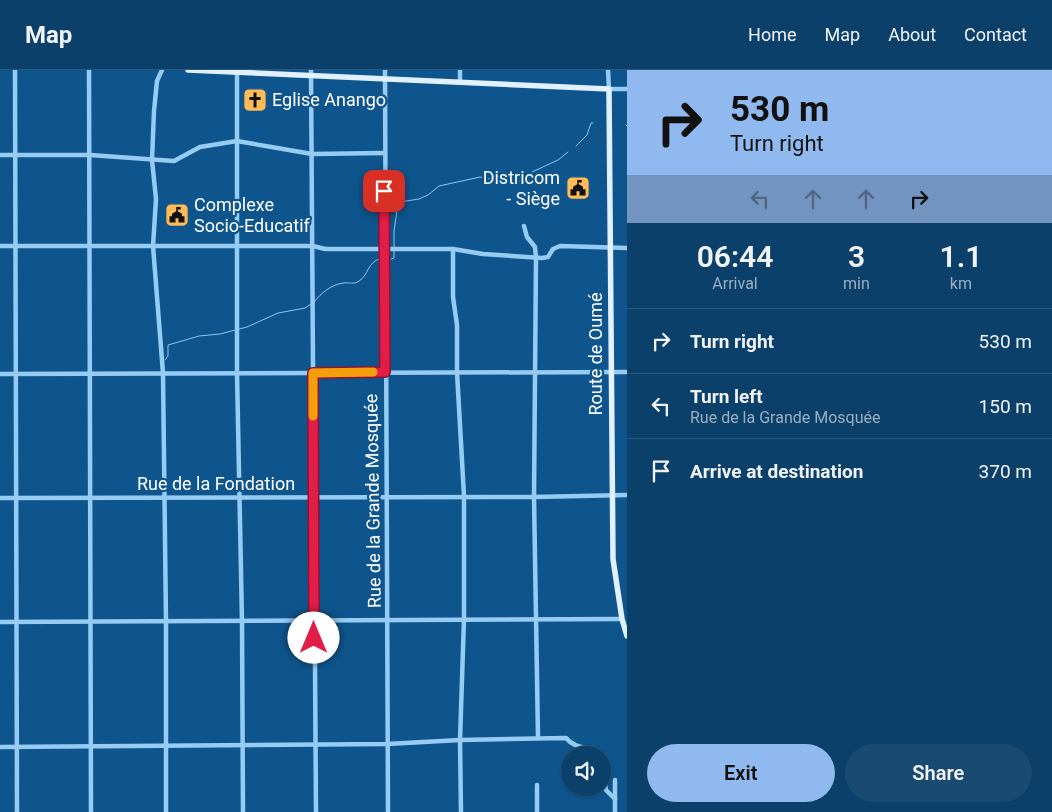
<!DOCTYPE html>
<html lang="en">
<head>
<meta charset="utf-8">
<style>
	body { margin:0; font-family:Roboto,sans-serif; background:#194b72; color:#f1f3f6; height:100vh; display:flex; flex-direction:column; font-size:19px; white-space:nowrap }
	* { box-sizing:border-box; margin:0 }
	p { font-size:16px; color:#9aafc1 }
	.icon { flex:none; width:28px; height:28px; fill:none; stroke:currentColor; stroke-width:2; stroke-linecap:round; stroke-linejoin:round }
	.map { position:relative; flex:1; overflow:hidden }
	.side { display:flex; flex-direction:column; background:#0b406a; width:425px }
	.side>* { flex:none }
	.hud { background:#90b9f0; color:#111; overflow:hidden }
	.fabs { position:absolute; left:561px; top:676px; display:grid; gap:10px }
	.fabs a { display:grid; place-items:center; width:50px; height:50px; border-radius:50%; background:#0b406a; box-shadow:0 1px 4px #0004,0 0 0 1px #2b597e; font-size:25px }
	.pin { position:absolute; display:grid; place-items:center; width:42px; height:42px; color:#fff; margin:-21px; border-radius:10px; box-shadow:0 2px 8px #0006 }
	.me { position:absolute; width:55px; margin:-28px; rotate:0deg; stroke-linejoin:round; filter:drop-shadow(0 0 4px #0008) }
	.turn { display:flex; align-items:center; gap:18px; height:105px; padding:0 20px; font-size:22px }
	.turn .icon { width:65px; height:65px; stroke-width:2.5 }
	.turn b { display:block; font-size:35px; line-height:42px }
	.lanes { display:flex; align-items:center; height:48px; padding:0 20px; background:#0003; justify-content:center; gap:25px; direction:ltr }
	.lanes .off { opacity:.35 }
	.eta { display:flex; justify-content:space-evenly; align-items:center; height:85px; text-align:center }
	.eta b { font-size:30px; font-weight:600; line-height:35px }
	.action { display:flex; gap:10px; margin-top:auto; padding:10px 20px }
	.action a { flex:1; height:58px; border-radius:30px; background:#90b9f0; color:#111; font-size:20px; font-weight:600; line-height:58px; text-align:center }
	.action a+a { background:#194b72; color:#f1f3f6 }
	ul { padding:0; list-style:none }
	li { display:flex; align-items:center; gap:15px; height:65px; padding:0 20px; border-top:1px solid #2b597e }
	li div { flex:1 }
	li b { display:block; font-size:19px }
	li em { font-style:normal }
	header { display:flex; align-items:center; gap:30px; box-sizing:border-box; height:70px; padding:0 25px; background:#0b406a; border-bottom:1px solid #2b597e }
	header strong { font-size:24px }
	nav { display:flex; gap:28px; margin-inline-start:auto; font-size:18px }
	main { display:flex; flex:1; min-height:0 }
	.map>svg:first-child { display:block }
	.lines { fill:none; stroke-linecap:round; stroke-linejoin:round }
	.stream { stroke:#87c8f7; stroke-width:1 }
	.minor { stroke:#96cbf3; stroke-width:4.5 }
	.major { stroke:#e2f1ff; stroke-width:5.5 }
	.route-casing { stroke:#92132f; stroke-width:12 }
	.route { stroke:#e11d48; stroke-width:9 }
	.slow { stroke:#f59e0b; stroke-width:9 }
	.labels { text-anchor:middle; stroke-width:4.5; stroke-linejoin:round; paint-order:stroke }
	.poi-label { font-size:18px; fill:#fff; stroke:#0f558d; text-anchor:start }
	.street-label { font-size:18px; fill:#fff; stroke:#0f558d }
</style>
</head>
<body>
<header>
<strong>Map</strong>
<nav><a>Home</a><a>Map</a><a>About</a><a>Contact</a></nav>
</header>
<main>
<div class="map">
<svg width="627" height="742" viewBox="0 0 627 742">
	<rect width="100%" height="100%" fill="#0f558d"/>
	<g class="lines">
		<g class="stream">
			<path d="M626 55 627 56"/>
			<path d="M576 76 587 65 591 53H593"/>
			<path d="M394 177V161L398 134 400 132 419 129 428 125 439 116 480 107 506 112 526 111 532 102 558 90 568 82"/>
			<path d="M391 189 394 188V181"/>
			<path d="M314 232C321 223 332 214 344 213 349 212 354 215 359 211 368 206 368 191 380 189"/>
			<path d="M165 290 168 286V275L199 266 220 264 247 257 278 243 305 238 311 234"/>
		</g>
		<g class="minor">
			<path d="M15 0 17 742"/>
			<path d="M89 0 91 742"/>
			<path d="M162 0 157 11 154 41 152 90 156 129 153 176 163 303 166 552V742"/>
			<path d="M311 0 316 742"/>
			<path d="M385 0 388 742"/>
			<path d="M460 0V12"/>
			<path d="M608 0 609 19H627"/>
			<path d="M237 1V303L242 551 243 742"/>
			<path d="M0 85H90L174 91 200 77 237 71 312 84 384 83"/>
			<path d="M524 156 527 167 535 177 536 188 534 427 538 667"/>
			<path d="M0 176H313L325 179H453L483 184 542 188 548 187 553 179 560 176 627 178"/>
			<path d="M453 179V227L457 255V302L464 426V549L460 670 461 742"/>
			<path d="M0 304 627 302"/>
			<path d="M0 428 534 427 627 425"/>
			<path d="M0 552 622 549"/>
			<path d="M0 677 387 674 460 670 566 668C574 678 586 677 597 681L599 685"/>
			<path d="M602 694 606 720 615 729"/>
			<path d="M615 710V742"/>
			<path d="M537 742V715"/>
		</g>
		<path class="major" d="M188 0 609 19 613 489 622 549 627 566"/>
	</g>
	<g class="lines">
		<g class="route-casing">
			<path id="route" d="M314 568 313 303 385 302 384 121"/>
		</g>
		<use href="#route" class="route"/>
		<path class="slow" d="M313 346V303L373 302"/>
	</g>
	<defs>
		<g id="church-square" transform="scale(1.25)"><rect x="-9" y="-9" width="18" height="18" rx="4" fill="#ffbb58" stroke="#0f558d"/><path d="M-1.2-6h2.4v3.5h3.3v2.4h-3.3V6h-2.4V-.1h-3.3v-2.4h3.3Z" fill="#111"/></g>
		<g id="civic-square" transform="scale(1.25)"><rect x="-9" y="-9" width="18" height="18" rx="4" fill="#ffbb58" stroke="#0f558d"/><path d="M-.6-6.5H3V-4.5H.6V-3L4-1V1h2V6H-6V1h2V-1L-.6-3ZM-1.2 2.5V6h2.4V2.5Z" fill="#111"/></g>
	</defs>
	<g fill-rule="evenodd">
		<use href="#church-square" x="255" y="30"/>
		<use href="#civic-square" x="578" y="118"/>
		<use href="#civic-square" x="177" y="145"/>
	</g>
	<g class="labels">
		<g class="poi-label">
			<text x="272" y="36">Eglise Anango</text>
			<text x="560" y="114" text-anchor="end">Districom<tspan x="560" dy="21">- Siège</tspan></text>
			<text x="194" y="141">Complexe<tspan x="194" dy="21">Socio-Educatif</tspan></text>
		</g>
		<g class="street-label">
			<text transform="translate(596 284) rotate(-90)" y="6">Route de Oumé</text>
			<text x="216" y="420">Rue de la Fondation</text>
			<text transform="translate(373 431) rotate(-91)" y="6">Rue de la Grande Mosquée</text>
		</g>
	</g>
</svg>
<div class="fabs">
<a><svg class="icon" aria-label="sound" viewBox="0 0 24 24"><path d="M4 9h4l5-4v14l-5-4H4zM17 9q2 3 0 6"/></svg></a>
</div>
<div class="pin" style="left:384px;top:121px;background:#d93025"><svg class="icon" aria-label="arrive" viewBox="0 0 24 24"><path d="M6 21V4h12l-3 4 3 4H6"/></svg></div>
<svg class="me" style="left:314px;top:568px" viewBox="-20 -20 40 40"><circle r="19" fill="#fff"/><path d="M0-13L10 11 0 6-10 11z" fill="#e11d48"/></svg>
</div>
<section class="side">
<div class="hud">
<div class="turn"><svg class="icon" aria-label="right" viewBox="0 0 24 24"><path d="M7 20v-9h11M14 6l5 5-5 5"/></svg><div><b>530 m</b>Turn right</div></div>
<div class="lanes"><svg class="icon off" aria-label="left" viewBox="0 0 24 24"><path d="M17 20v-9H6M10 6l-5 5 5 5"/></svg><svg class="icon off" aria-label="ahead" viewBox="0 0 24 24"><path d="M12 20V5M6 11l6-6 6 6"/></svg><svg class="icon off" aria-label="ahead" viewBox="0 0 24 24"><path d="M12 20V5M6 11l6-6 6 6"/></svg><svg class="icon" aria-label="right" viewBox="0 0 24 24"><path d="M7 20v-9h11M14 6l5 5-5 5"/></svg></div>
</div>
<div class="eta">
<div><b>06:44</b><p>Arrival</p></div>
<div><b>3</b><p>min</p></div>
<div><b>1.1</b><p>km</p></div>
</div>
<ul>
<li><svg class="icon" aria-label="right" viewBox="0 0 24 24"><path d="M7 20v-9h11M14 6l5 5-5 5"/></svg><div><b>Turn right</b></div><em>530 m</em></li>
<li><svg class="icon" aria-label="left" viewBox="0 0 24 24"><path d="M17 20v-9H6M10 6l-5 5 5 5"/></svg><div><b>Turn left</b><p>Rue de la Grande Mosquée</p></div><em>150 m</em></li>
<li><svg class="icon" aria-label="arrive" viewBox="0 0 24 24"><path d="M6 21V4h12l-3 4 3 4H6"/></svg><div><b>Arrive at destination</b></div><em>370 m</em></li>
</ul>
<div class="action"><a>Exit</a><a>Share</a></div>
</section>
</main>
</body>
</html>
